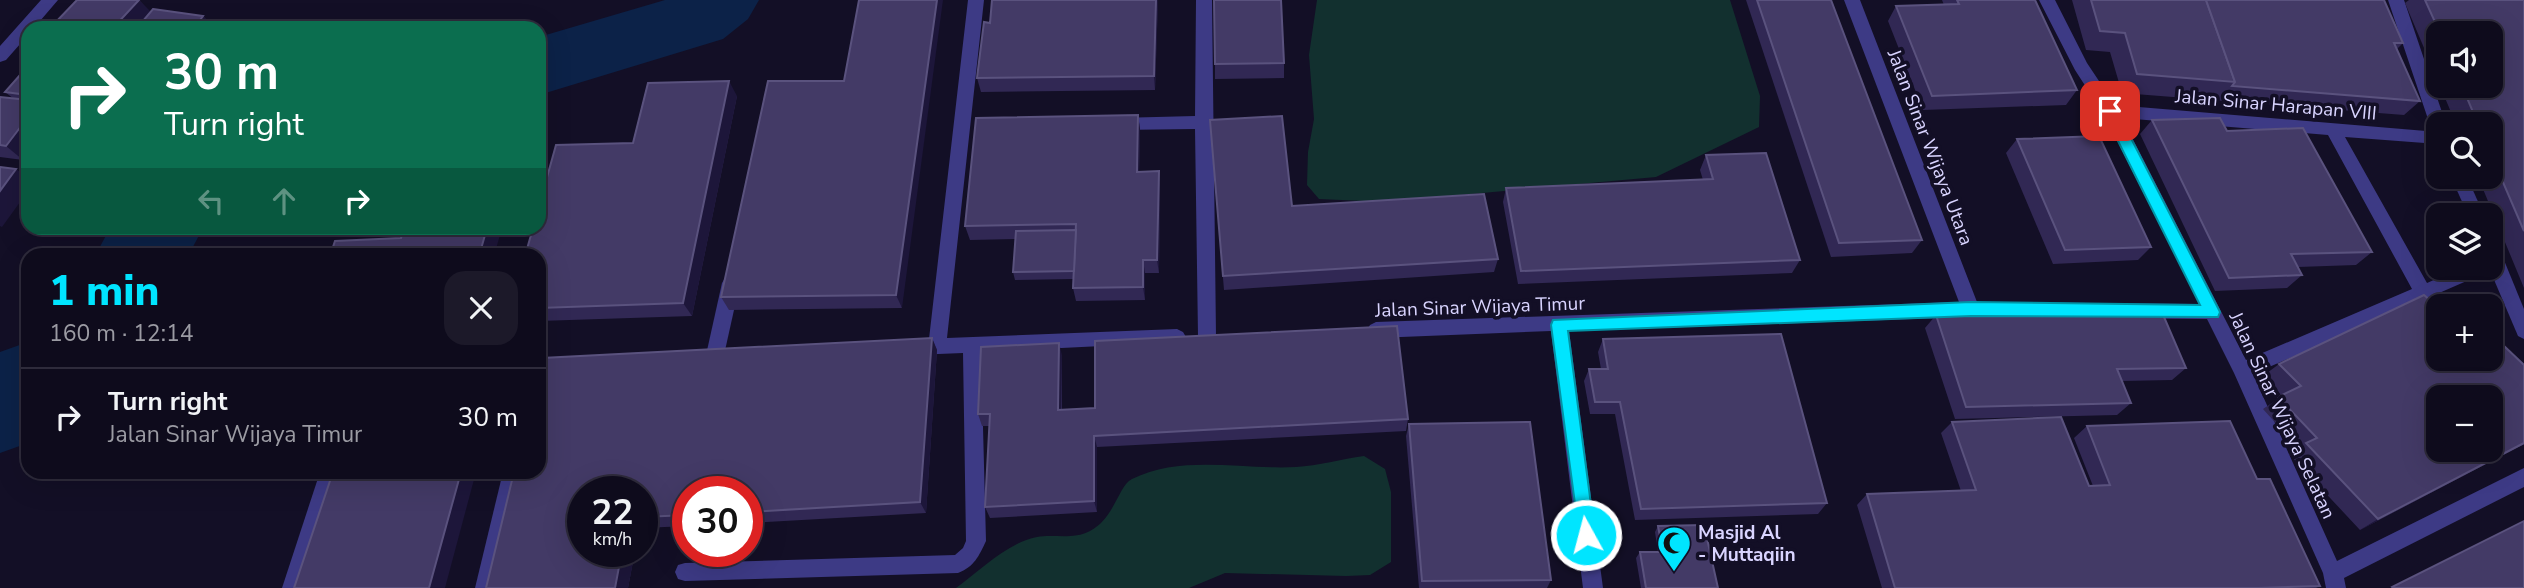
<!DOCTYPE html>
<html lang="en">
<head>
<meta charset="utf-8">
<style>
	body { margin:0; font-family:"Nunito Sans",sans-serif; background:#1c1929; color:#f1f3f6; height:100vh; display:flex; flex-direction:column; font-size:26px; white-space:nowrap }
	* { box-sizing:border-box; margin:0 }
	p { font-size:23px; color:#9b9ba3 }
	.icon { flex:none; width:38px; height:38px; fill:none; stroke:currentColor; stroke-width:2; stroke-linecap:round; stroke-linejoin:round }
	.map { position:relative; flex:1; overflow:hidden }
	.details { position:absolute; left:21px; top:248px; width:525px; height:231px; display:flex; flex-direction:column; background:#0e0b1c; border-radius:21px; box-shadow:0 7px 28px #0002,0 0 0 2px #2e2b3b }
	.details>* { flex:none }
	.guide { position:absolute; left:21px; top:21px; width:525px; height:214px; border-radius:21px; box-shadow:0 7px 28px #0002,0 0 0 2px #2e2b3b; background:#0b6e4f; color:#fff; overflow:hidden }
	.fabs { position:absolute; left:2426px; top:21px; display:grid; gap:14px }
	.fabs a { display:grid; place-items:center; width:77px; height:77px; border-radius:14px; background:#0e0b1c; box-shadow:0 7px 28px #0002,0 0 0 2px #2e2b3b; font-size:35px }
	.speed { position:absolute; left:567px; top:476px; display:flex; gap:14px; font-size:35px; font-weight:700; text-align:center }
	.speed>* { display:grid; place-content:center; width:91px; height:91px; border-radius:50%; background:#0e0b1c; box-shadow:0 7px 28px #0002,0 0 0 2px #2e2b3b; line-height:1 }
	.speed small { font-size:18px; font-weight:400 }
	.speed .limit { border:10px solid #d22; background:#fff; color:#111 }
	.pin { position:absolute; display:grid; place-items:center; width:60px; height:60px; color:#fff; margin:-30px; border-radius:14px; box-shadow:0 4px 10px #0006 }
	.me { position:absolute; width:77px; margin:-38px; rotate:353deg; stroke-linejoin:round; filter:drop-shadow(0 0 5px #0008) }
	.turn { display:flex; align-items:center; gap:24px; height:147px; padding:0 28px; font-size:32px }
	.turn .icon { width:91px; height:91px; stroke-width:2.5 }
	.turn b { display:block; font-size:49px; line-height:60px }
	.lanes { display:flex; align-items:center; height:66px; padding:0 28px; background:#0003; justify-content:center; gap:35px; direction:ltr }
	.lanes .off { opacity:.35 }
	.round { display:grid; place-items:center; flex:none; width:74px; height:74px; border-radius:21px; background:#1c1929 }
	.head { display:flex; align-items:center; justify-content:space-between; height:119px; padding:0 28px }
	h1 { font-size:42px; font-weight:800; line-height:52px; color:#00e5ff }
	ul { padding:0; list-style:none }
	li { display:flex; align-items:center; gap:21px; height:98px; padding:0 28px; border-top:2px solid #2e2b3b }
	li div { flex:1 }
	li b { display:block; font-size:26px }
	li em { font-style:normal }
	.map>svg:first-child { display:block }
	.green { fill:#12302f }
	.lines { fill:none; stroke-linecap:round; stroke-linejoin:round }
	.river { fill:#0c2248; fill-rule:evenodd }
	.street { fill:#3d3a85; fill-rule:evenodd }
	.wall { fill:#312854 }
	.shaded-wall { fill:#1d163a }
	.building { fill:#433a66; stroke:#5a527e; stroke-width:2; fill-rule:evenodd }
	.route { fill:#00e5ff; stroke:#0095a6; stroke-width:2 }
	.labels { text-anchor:middle; stroke-width:7; stroke-linejoin:round; paint-order:stroke }
	.street-label { font-size:19px; fill:#d9d4ff; stroke:#130f26 }
	.poi-label { font-size:19px; font-weight:bold; fill:#d9d4ff; stroke:#130f26; text-anchor:start }
</style>
</head>
<body>
<div class="map">
<svg width="2524" height="588" viewBox="0 0 2524 588">
	<rect width="100%" height="100%" fill="#130f26"/>
	<g class="green">
		<path d="M1317 0H1730L1760 96 1759 127 1656 177 1449 196 1409 203 1319 199 1307 185 1308 152 1314 119 1309 55Z"/>
		<path d="M1364 456 1385 469 1391 492V562L1370 575 1346 576 1225 573 1189 588H956C981 570 1007 543 1037 537 1054 534 1073 540 1090 531 1115 518 1118 486 1132 479 1182 454 1242 470 1296 467 1318 466 1342 459 1364 456Z"/>
	</g>
	<g class="lines">
		<g class="river">
			<path d="M665 0H759L748 19 723 39 539 95V37Z"/>
			<path d="M110 228H203L188 256H95Z"/>
			<path d="M28 342V443L0 453V352Z"/>
		</g>
		<g class="street">
			<path d="M41 0H58L34 28H28V35L6 60 0 62V46Z"/>
			<path d="M968 0H984L947 338 1177 329 1183 332 1186 337 1183 342 981 352 986 541C979 556 974 567 958 573L685 581 678 579 675 572 678 565 685 563 955 555 963 548 966 541 963 353 914 355 908 353 905 347 908 341 929 339Z"/>
			<path d="M1196 0H1212L1216 336 1213 341 1207 344 1201 341 1198 336 1195 129 1117 130 1109 124 1117 118 1195 116Z"/>
			<path d="M1844 0H1860L1977 302 2200 304 2104 115 2075 70 2039 0H2055L2087 63 2115 105 2438 132V144L2345 137 2427 283 2461 268H2488L2485 273 2253 374 2337 561 2524 468V487L2344 578 2346 588H2326L2323 573 2234 373 2207 319 1971 317 1569 331 1603 588H1583L1551 331 1376 338 1370 335 1367 330 1370 325 1376 322 1959 302ZM2122 118 2328 135 2412 289 2246 360Z"/>
			<path d="M2388 0H2404L2446 124H2438V131L2430 125Z"/>
			<path d="M2451 177H2467L2484 215H2468Z"/>
			<path d="M2490 241 2496 243 2499 248 2524 309V339L2518 336 2489 268Z"/>
			<path d="M731 276 737 278 740 283 724 355 721 361 715 363 709 361 706 355 722 283 725 278Z"/>
			<path d="M320 472H339L302 588H282Z"/>
			<path d="M503 472H522L495 588H475Z"/>
		</g>
	</g>
	<g class="wall">
		<path d="M139 0 150 12 203 16 214 28H58L54 24Z"/>
		<path d="M1158 0 1155 90 981 92 977 78 990 23Z"/>
		<path d="M1746 0H1831L1922 240 1912 253 1831 257Z"/>
		<path d="M1942 0H2035L2077 90 2066 105 1923 110 1888 21 1896 6 1944 5Z"/>
		<path d="M2072 0H2384L2403 43 2397 49 2420 101 2404 115 2122 93 2110 52 2086 50Z"/>
		<path d="M2409 0H2524V288L2478 177H2490V124H2456L2440 86H2490V33H2438V81L2405 3Z"/>
		<path d="M1284 63V78L1215 79V64Z"/>
		<path d="M28 66V154L23 160 0 157V97L14 99 5 92Z"/>
		<path d="M844 81 902 308 729 310 721 297Z"/>
		<path d="M737 96 692 316 539 321V256L633 143Z"/>
		<path d="M1138 115 1140 129 1139 171 1160 185 1159 273H1145V300L1076 301 1073 288V279L1015 280 1013 272 1015 239 970 240 965 226Z"/>
		<path d="M2152 120 2227 131 2372 252 2356 265 2298 267 2302 275 2287 288 2215 291 2140 134Z"/>
		<path d="M1211 134 1292 206 1498 259 1494 272 1224 290Z"/>
		<path d="M2017 139 2151 247 2138 260 2053 264 2006 153Z"/>
		<path d="M1706 155 1800 260 1792 273 1518 284 1503 202 1506 188 1703 180 1700 170Z"/>
		<path d="M1936 315 2186 368 2172 380 2122 381 2131 403 2117 415 1955 419 1925 328Z"/>
		<path d="M932 338 937 350 926 513 747 523V492H688V526L642 528V492H583V551H635L628 588H486L514 472H539V369L542 358Z"/>
		<path d="M1603 339 1827 503 1818 514 1635 520 1615 414H1590L1584 381 1589 369H1601L1598 352Z"/>
		<path d="M1062 355V409L1408 419 1406 431 1097 447V512L990 518 985 507 989 426H982L978 414Z"/>
		<path d="M2279 364 2524 444 2360 530 2289 454 2298 448 2263 409 2282 396 2263 376Z"/>
		<path d="M1952 422 2089 486H2093L2074 438 2087 426 2257 479 2320 586 2316 588H1882L1857 505 1867 494 1961 491 1941 433Z"/>
		<path d="M1409 424 1551 580 1547 588H1419L1406 436Z"/>
		<path d="M1658 526 1718 588H1641L1636 558 1640 552H1658L1655 532Z"/>
	</g>
	<g class="shaded-wall">
		<path d="M139 0 154 15 142 28H113Z"/>
		<path d="M937 0H943L902 308 896 295Z"/>
		<path d="M1156 0H1158L1155 90 1154 76Z"/>
		<path d="M203 16 214 28H194Z"/>
		<path d="M729 81 737 96 692 316 683 303Z"/>
		<path d="M1138 115 1140 129 1139 185 1137 172Z"/>
		<path d="M28 117V154L23 160 6 146Z"/>
		<path d="M16 169 28 178V191L2 227 0 226V191Z"/>
		<path d="M1159 171 1160 185 1159 273 1157 260Z"/>
		<path d="M487 228H502L494 256H479Z"/>
		<path d="M1143 260 1145 273V300L1143 287Z"/>
		<path d="M932 338 937 350 926 513 920 502Z"/>
		<path d="M1059 343 1062 355 1061 421 1058 410Z"/>
		<path d="M1094 436 1097 447V512L1094 501Z"/>
		<path d="M2524 443V444L2360 530 2378 519Z"/>
		<path d="M461 472H476L445 588H429Z"/>
		<path d="M622 551H635L628 588H615Z"/>
	</g>
	<g class="building">
		<path d="M77 0H139L113 28H73L54 24Z"/>
		<path d="M859 0H937L896 295 721 297 768 81H844Z"/>
		<path d="M992 0H1156L1154 76 977 78 984 22 990 23Z"/>
		<path d="M1214 0H1281L1284 63 1215 64Z"/>
		<path d="M1757 0H1831L1922 240 1839 243Z"/>
		<path d="M1957 0H2035L2077 90 1932 96 1896 6 1959 4Z"/>
		<path d="M2091 0H2206L2235 82 2137 74 2125 33 2100 31Z"/>
		<path d="M2206 0H2384L2403 43H2394L2420 101 2232 86 2235 82Z"/>
		<path d="M2425 0H2524V231L2490 152V124H2478L2462 86H2490V33H2440Z"/>
		<path d="M153 9 203 16 194 28H137Z"/>
		<path d="M28 66V95L5 92Z"/>
		<path d="M729 81 683 303 539 308V256H525L533 228H539V206L556 145 633 143 648 83Z"/>
		<path d="M0 97 28 100V117L6 146 0 145Z"/>
		<path d="M1138 115 1137 172 1159 171 1157 260H1143V287L1073 288 1076 224 965 226 976 118Z"/>
		<path d="M1282 116 1292 206 1484 194 1498 259 1223 276 1210 120Z"/>
		<path d="M2220 118 2227 131 2303 128 2372 252 2291 254 2302 275 2229 278 2152 120Z"/>
		<path d="M2099 136 2151 247 2065 250 2017 139Z"/>
		<path d="M1766 153 1800 260 1521 271 1506 188 1713 179 1706 155Z"/>
		<path d="M0 167 16 169 0 191Z"/>
		<path d="M404 228H487L479 256H330L335 241 401 238Z"/>
		<path d="M1076 230 1074 271 1013 272 1016 231Z"/>
		<path d="M2424 295 2438 307V359H2490V351L2503 345 2524 365V443L2378 519 2306 443 2317 438 2278 397 2301 386 2279 364ZM2438 397H2490V450H2438Z"/>
		<path d="M2161 310 2186 368 2117 369 2131 403 1966 407 1936 315Z"/>
		<path d="M1397 326 1408 419 1094 436V501L985 507 990 414H978L981 347 1059 343 1058 410 1095 408V341Z"/>
		<path d="M1781 334 1827 503 1641 509 1620 402H1595L1589 369H1608L1603 339Z"/>
		<path d="M932 338 920 502 747 512V492H688V515L642 517V492H583V551H622L615 588H486L514 472H539V369L542 358Z"/>
		<path d="M2061 417 2089 486 2110 485 2087 426 2230 421 2257 479H2270L2320 586 2258 588H1895L1867 494 1976 490 1952 422Z"/>
		<path d="M1530 422 1551 580 1422 581 1409 424Z"/>
		<path d="M333 472H461L429 588H294Z"/>
		<path d="M2524 521V588H2393L2392 587Z"/>
		<path d="M1704 525 1718 588H1646L1640 552H1663L1658 526Z"/>
	</g>
	<path class="route" d="M2110 106 2115 107 2218 308 2220 312 2218 317 1971 316 1568 331 1595 535 1592 541 1586 544 1580 541 1551 325 1553 320 1971 302 2200 305 2103 111Z"/>
	<defs>
		<g id="mosque-pin" transform="scale(1.75)"><path d="M0 17L-7.5 6A9.5 9.5 0 1 1 7.5 6Z" fill="#00e5ff" stroke="#130f26"/><path d="M3.5-4.9A6 6 0 1 0 3.5 4.9A5 5 0 1 1 3.5-4.9Z" fill="#111"/></g>
	</defs>
	<g fill-rule="evenodd">
		<use href="#mosque-pin" x="1674" y="543"/>
	</g>
	<g class="labels">
		<g class="street-label">
			<text transform="translate(2276 104) rotate(5)" y="7">Jalan Sinar Harapan VIII</text>
			<text transform="translate(1931 147) rotate(69)" y="7">Jalan Sinar Wijaya Utara</text>
			<text transform="translate(1480 306) rotate(-2)" y="7">Jalan Sinar Wijaya Timur</text>
			<text transform="translate(2283 415) rotate(65)" y="7">Jalan Sinar Wijaya Selatan</text>
		</g>
		<g class="poi-label">
			<text x="1698" y="539">Masjid Al<tspan x="1698" dy="22">- Muttaqiin</tspan></text>
		</g>
	</g>
</svg>
<div class="fabs">
<a><svg class="icon" aria-label="sound" viewBox="0 0 24 24"><path d="M4 9h4l5-4v14l-5-4H4zM17 9q2 3 0 6"/></svg></a>
<a><svg class="icon" aria-label="search" viewBox="0 0 24 24"><circle cx="10" cy="10" r="6"/><path d="M15 15l6 6"/></svg></a>
<a><svg class="icon" aria-label="layers" viewBox="0 0 24 24"><path d="M12 4l9 5-9 5-9-5zM3 14l9 5 9-5"/></svg></a>
<a>+</a>
<a>−</a>
</div>
<div class="speed"><div>22<small>km/h</small></div><div class="limit">30</div></div>
<div class="pin" style="left:2110px;top:111px;background:#d93025"><svg class="icon" aria-label="arrive" viewBox="0 0 24 24"><path d="M6 21V4h12l-3 4 3 4H6"/></svg></div>
<svg class="me" style="left:1586px;top:535px" viewBox="-20 -20 40 40"><circle r="17" fill="#00e5ff" stroke="#fff" stroke-width="3"/><path d="M0-11L8 9 0 5-8 9z" fill="#fff"/></svg>
<div class="guide">
<div class="turn"><svg class="icon" aria-label="right" viewBox="0 0 24 24"><path d="M7 20v-9h11M14 6l5 5-5 5"/></svg><div><b>30 m</b>Turn right</div></div>
<div class="lanes"><svg class="icon off" aria-label="left" viewBox="0 0 24 24"><path d="M17 20v-9H6M10 6l-5 5 5 5"/></svg><svg class="icon off" aria-label="ahead" viewBox="0 0 24 24"><path d="M12 20V5M6 11l6-6 6 6"/></svg><svg class="icon" aria-label="right" viewBox="0 0 24 24"><path d="M7 20v-9h11M14 6l5 5-5 5"/></svg></div>
</div>
<section class="details">
<div class="head"><div><h1>1 min</h1><p>160 m · 12:14</p></div><a class="round"><svg class="icon" aria-label="close" viewBox="0 0 24 24"><path d="M6 6l12 12M18 6L6 18"/></svg></a></div>
<ul>
<li><svg class="icon" aria-label="right" viewBox="0 0 24 24"><path d="M7 20v-9h11M14 6l5 5-5 5"/></svg><div><b>Turn right</b><p>Jalan Sinar Wijaya Timur</p></div><em>30 m</em></li>
</ul>
</section>
</div>
</body>
</html>
